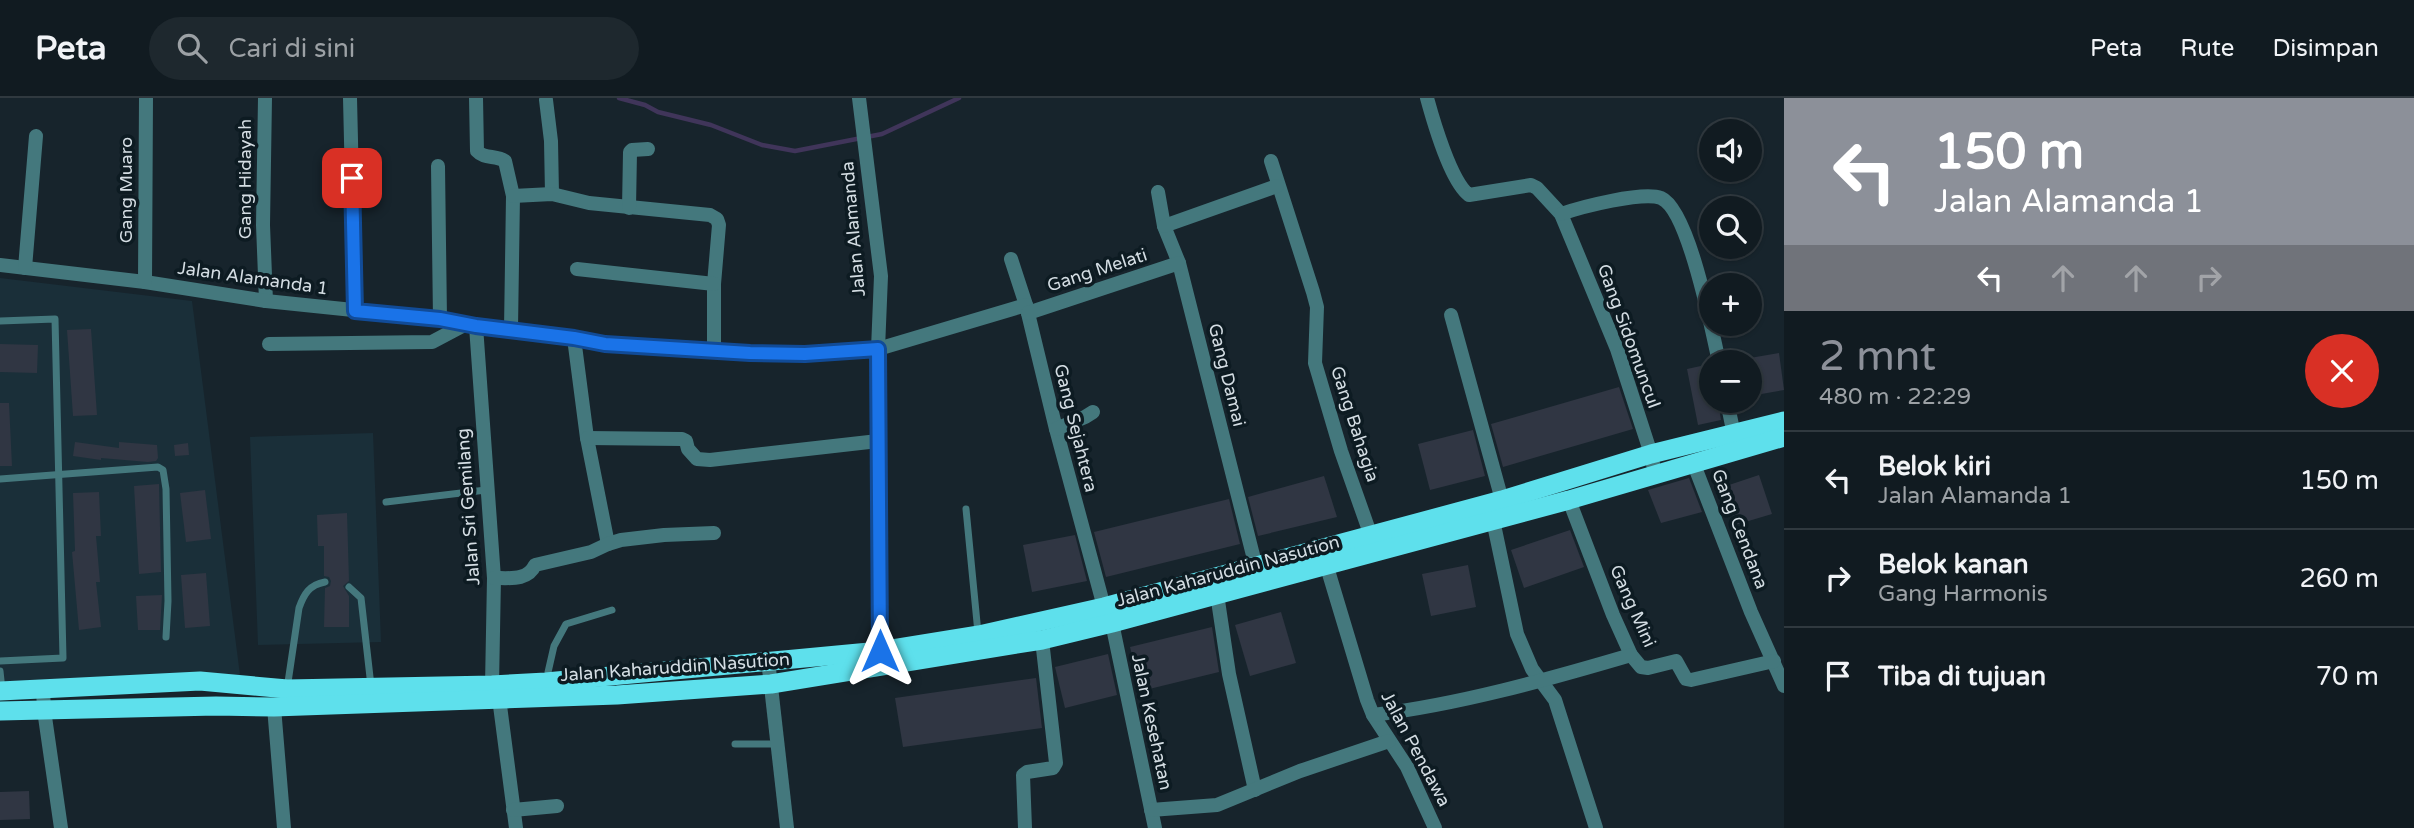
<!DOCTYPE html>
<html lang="id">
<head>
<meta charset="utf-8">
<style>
	body { margin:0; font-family:"Varela Round",sans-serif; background:#1e282e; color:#f1f3f6; height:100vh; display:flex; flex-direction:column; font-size:26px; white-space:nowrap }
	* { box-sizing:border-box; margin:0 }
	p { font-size:23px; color:#9ca1a5 }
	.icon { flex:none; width:38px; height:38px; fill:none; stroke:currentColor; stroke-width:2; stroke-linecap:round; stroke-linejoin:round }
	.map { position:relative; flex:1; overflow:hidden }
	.side { display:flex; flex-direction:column; background:#111b21; width:630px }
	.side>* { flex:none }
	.banner { background:#8c9099; color:#fff; overflow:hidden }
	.fabs { position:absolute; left:1699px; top:21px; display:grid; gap:14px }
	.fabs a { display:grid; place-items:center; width:63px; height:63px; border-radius:50%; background:#111b21; box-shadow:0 2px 5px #0004,0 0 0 2px #30393f; font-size:35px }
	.pin { position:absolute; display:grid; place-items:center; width:60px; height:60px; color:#fff; margin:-30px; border-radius:14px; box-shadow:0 4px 10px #0006 }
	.me { position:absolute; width:77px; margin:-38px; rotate:0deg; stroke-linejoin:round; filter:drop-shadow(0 0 5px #0008) }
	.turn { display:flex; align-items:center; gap:24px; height:147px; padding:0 35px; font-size:32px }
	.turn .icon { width:91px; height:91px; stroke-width:2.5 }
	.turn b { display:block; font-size:49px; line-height:60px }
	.lanes { display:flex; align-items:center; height:66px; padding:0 35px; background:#0003; justify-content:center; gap:35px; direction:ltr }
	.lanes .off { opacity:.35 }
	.round { display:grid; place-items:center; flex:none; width:74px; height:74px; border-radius:37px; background:#1e282e }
	.summary { display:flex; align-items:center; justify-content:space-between; height:119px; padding:0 35px }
	h1 { font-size:42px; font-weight:600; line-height:52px; color:#8c9099 }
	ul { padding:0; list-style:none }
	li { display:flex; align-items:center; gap:21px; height:98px; padding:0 35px; border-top:2px solid #30393f }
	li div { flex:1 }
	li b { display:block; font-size:26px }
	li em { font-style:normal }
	header { display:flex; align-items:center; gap:42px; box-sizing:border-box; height:98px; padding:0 35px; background:#111b21; border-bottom:2px solid #30393f }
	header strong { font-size:33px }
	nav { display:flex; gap:38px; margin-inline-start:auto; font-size:24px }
	.search { width:490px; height:63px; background:#1e282e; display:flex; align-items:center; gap:18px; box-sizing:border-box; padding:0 24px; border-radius:38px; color:#9ca1a5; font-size:26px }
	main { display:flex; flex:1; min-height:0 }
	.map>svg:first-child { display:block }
	.built { fill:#1a2f39 }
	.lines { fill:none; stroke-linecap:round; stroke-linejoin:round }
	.stream { stroke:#40355a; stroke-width:4.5 }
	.building { fill:#303643 }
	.service { stroke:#44787d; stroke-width:7 }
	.minor { stroke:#44787d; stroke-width:14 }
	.tertiary { stroke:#44787d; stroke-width:14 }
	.trunk { stroke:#5ee0ec; stroke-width:19 }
	.route-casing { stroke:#114b97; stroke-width:18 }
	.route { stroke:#1a73e8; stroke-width:12 }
	.labels { text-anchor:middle; stroke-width:7; stroke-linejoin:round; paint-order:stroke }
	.street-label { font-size:18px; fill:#d4dde3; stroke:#0d1b22 }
</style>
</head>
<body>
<header>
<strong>Peta</strong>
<div class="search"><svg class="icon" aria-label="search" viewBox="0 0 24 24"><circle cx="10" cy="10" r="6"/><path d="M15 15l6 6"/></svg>Cari di sini</div>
<nav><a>Peta</a><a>Rute</a><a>Disimpan</a></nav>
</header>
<main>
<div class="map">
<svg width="1784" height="730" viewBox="0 0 1784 730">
	<rect width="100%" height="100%" fill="#17242c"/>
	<g class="built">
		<path d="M0 180 192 203 240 577 0 586Z"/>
		<path d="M373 335 381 544 258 547 250 339Z"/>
	</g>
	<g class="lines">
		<path class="stream" d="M619 0 645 7 658 14 711 27 762 47 795 53 882 36 959 0"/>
	</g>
	<g class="building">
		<path d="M91 231 97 317 73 318 67 232Z"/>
		<path d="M0 246 38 247 37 275 0 274Z"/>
		<path d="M1779 255 1784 292 1750 298V260Z"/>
		<path d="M1710 266 1712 303H1718L1721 322 1698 327 1687 271Z"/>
		<path d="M1619 289 1633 331 1503 369 1491 326Z"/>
		<path d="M0 305H9L12 368H0Z"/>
		<path d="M1473 332 1485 378 1430 392 1418 346Z"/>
		<path d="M75 344 119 350V344L157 347 158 360 156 363 148 364 101 360V362L73 358Z"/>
		<path d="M188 345 189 357 175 358 174 347Z"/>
		<path d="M1759 377 1772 416 1735 427 1723 389Z"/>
		<path d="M1324 378 1337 419 1258 438 1248 399Z"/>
		<path d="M1689 380 1702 414 1661 425 1648 392Z"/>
		<path d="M159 386 161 474 139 476 134 388Z"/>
		<path d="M205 392 211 441 186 444 180 395Z"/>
		<path d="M99 394 101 438H96L100 484H96L101 529 79 532 72 454 75 453 73 395Z"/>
		<path d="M1229 401 1240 446 1106 479 1094 434Z"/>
		<path d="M347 415 349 483 343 488 349 498V529H324L325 490 330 488 331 483 329 479 324 478V448H318L317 417Z"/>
		<path d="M1570 432 1584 469 1524 490 1511 452Z"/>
		<path d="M1075 437 1087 483 1032 494 1023 447Z"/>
		<path d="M1468 467 1476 509 1431 518 1422 476Z"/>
		<path d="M206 475 210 528 185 530 181 477Z"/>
		<path d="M162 497 160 532H138L136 498Z"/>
		<path d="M1281 514 1296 565 1250 578 1235 527Z"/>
		<path d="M1212 529 1219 574 1141 593 1130 549Z"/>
		<path d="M1108 556 1117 597 1065 610 1055 569Z"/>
		<path d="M1036 580 1042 630 903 649 895 600Z"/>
		<path d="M29 693 30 721 0 722V694Z"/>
	</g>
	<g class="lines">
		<g class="service">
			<path d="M0 223 55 221 63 560 0 563"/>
			<path d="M0 381 158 369 163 372 166 391 168 503 166 539"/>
			<path d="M386 404 486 392"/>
			<path d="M966 411 978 535"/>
			<path d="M349 489 361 500 371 588"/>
			<path d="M0 573 2 592"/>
			<path d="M546 583 554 548 566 526 612 512"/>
			<path d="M287 591 299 510C304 496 309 487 325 484"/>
			<path d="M735 646H779"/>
		</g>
		<g class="minor">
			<path d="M265 0 263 127 266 203"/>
			<path d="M350 0 355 213"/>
			<path d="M476 0 477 53C484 61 496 57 505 63L513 98 511 231"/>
			<path d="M1427 0C1433 22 1451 84 1469 97L1531 87 1537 90 1561 116 1617 251 1651 356 1655 376"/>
			<path d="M546 2 551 43 552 96"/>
			<path d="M1271 63 1313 194 1317 209 1315 265 1341 353 1371 438"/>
			<path d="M438 68 440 221"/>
			<path d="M1158 94 1164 128 1179 165 1256 469"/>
			<path d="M513 98 552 96 589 105 710 117 717 121 719 127 714 186V254"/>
			<path d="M629 110 630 54 632 52 648 51"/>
			<path d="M1561 116C1581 109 1643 93 1661 100 1689 112 1712 233 1719 264"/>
			<path d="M1164 128 1277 88"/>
			<path d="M1011 161 1026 207 1056 331 1104 509"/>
			<path d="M0 167 145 184 266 203 440 221 476 228 574 240 605 246 714 254 805 256 878 251 1026 207"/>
			<path d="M25 170 36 38"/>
			<path d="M577 171 714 186"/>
			<path d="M145 184 146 0"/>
			<path d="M1028 215 1179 165"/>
			<path d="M1451 217 1502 402"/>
			<path d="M476 228 494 480 492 587"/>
			<path d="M574 240 587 340 608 446"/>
			<path d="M269 246 432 244 466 226"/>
			<path d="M1727 303 1734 337"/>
			<path d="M1056 331 1085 319 1093 314"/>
			<path d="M587 340 682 341 686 343 688 351 697 361 710 362 878 343"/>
			<path d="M1693 364 1751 514 1784 588"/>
			<path d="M1569 402 1613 517 1631 557 1641 569 1648 570 1676 563 1686 581 1691 582 1774 563"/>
			<path d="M1493 422 1517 536 1532 571 1555 602 1596 730"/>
			<path d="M1327 469 1367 602 1373 617 1407 669 1435 730"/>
			<path d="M494 480C509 480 528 483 535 467L591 454 608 446 621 442 664 437 714 435"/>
			<path d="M1217 496 1229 576 1255 692"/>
			<path d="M1112 525 1155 730"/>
			<path d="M768 562 787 730"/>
			<path d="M43 591 44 612 61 730"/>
			<path d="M499 600 516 730"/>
			<path d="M274 609 284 730"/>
			<path d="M1373 617C1461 606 1546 582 1631 557"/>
			<path d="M513 712 557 708"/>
			<path d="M1151 712 1217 707 1300 673 1389 643"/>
			<path d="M1025 730 1023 677 1027 674 1053 670 1056 665 1042 542"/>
		</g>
		<path class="tertiary" d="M859 0 881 178 878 251 880 553"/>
		<g class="trunk">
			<path d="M0 593 200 583 287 591 492 587 546 584 880 553 979 537 1104 509 1502 402 1651 356 1784 323"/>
			<path d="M0 613 216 608 274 609 617 597 771 586 1042 542 1112 525 1569 402 1784 339"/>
		</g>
	</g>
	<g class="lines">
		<g class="route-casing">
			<path id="route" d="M352 80 355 213 440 221 476 228 574 240 605 246 750 255 805 256 878 251 880 553"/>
		</g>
		<use href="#route" class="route"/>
	</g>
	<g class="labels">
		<g class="street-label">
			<text transform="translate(245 81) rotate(-90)" y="6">Gang Hidayah</text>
			<text transform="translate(126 92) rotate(-90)" y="6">Gang Muaro</text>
			<text transform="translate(853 131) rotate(-95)" y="6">Jalan Alamanda</text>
			<text transform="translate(1097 172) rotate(-18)" y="6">Gang Melati</text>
			<text transform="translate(253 180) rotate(8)" y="6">Jalan Alamanda 1</text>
			<text transform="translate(1629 238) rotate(70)" y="6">Gang Sidomuncul</text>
			<text transform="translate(1227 277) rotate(76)" y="6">Gang Damai</text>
			<text transform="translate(1355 326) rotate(72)" y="6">Gang Bahagia</text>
			<text transform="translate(1076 330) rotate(76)" y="6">Gang Sejahtera</text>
			<text transform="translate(468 409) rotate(-94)" y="6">Jalan Sri Gemilang</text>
			<text transform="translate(1740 431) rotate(69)" y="6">Gang Cendana</text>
			<text transform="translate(1228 473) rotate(-15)" y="6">Jalan Kaharuddin Nasution</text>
			<text transform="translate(1633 508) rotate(66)" y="6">Gang Mini</text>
			<text transform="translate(675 569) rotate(-4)" y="6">Jalan Kaharuddin Nasution</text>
			<text transform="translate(1152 624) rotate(78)" y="6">Jalan Kesehatan</text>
			<text transform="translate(1416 651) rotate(62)" y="6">Jalan Pendawa</text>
		</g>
	</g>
</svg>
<div class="fabs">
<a><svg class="icon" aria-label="sound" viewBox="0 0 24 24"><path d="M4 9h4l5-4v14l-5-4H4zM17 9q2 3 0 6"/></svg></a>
<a><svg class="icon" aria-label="search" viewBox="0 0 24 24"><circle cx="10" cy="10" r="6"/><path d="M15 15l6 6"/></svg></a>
<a>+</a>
<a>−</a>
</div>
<div class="pin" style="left:352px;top:80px;background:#d93025"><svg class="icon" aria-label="arrive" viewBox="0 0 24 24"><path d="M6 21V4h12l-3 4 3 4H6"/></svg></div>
<svg class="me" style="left:880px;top:553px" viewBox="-20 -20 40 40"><path d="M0-17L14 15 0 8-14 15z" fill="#1a73e8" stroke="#fff" stroke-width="4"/></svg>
</div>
<section class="side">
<div class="banner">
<div class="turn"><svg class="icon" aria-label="left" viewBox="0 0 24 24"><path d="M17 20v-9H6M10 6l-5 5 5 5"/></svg><div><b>150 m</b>Jalan Alamanda 1</div></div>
<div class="lanes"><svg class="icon" aria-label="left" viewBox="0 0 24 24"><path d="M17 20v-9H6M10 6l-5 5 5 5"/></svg><svg class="icon off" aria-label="ahead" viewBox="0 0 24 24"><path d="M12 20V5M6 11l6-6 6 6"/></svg><svg class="icon off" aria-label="ahead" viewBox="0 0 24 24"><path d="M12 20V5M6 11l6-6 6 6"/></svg><svg class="icon off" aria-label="right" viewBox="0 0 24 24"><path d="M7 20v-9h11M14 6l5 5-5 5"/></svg></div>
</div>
<div class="summary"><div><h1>2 mnt</h1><p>480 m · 22:29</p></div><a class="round" style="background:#d93025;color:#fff"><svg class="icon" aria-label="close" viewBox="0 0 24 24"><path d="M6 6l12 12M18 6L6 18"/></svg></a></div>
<ul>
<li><svg class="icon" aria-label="left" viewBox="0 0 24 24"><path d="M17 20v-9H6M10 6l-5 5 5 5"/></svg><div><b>Belok kiri</b><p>Jalan Alamanda 1</p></div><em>150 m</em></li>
<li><svg class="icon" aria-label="right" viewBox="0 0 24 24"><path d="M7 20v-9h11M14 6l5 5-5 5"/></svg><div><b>Belok kanan</b><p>Gang Harmonis</p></div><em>260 m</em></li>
<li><svg class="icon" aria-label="arrive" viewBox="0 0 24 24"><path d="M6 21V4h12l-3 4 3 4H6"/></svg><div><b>Tiba di tujuan</b></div><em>70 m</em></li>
</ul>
</section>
</main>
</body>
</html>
